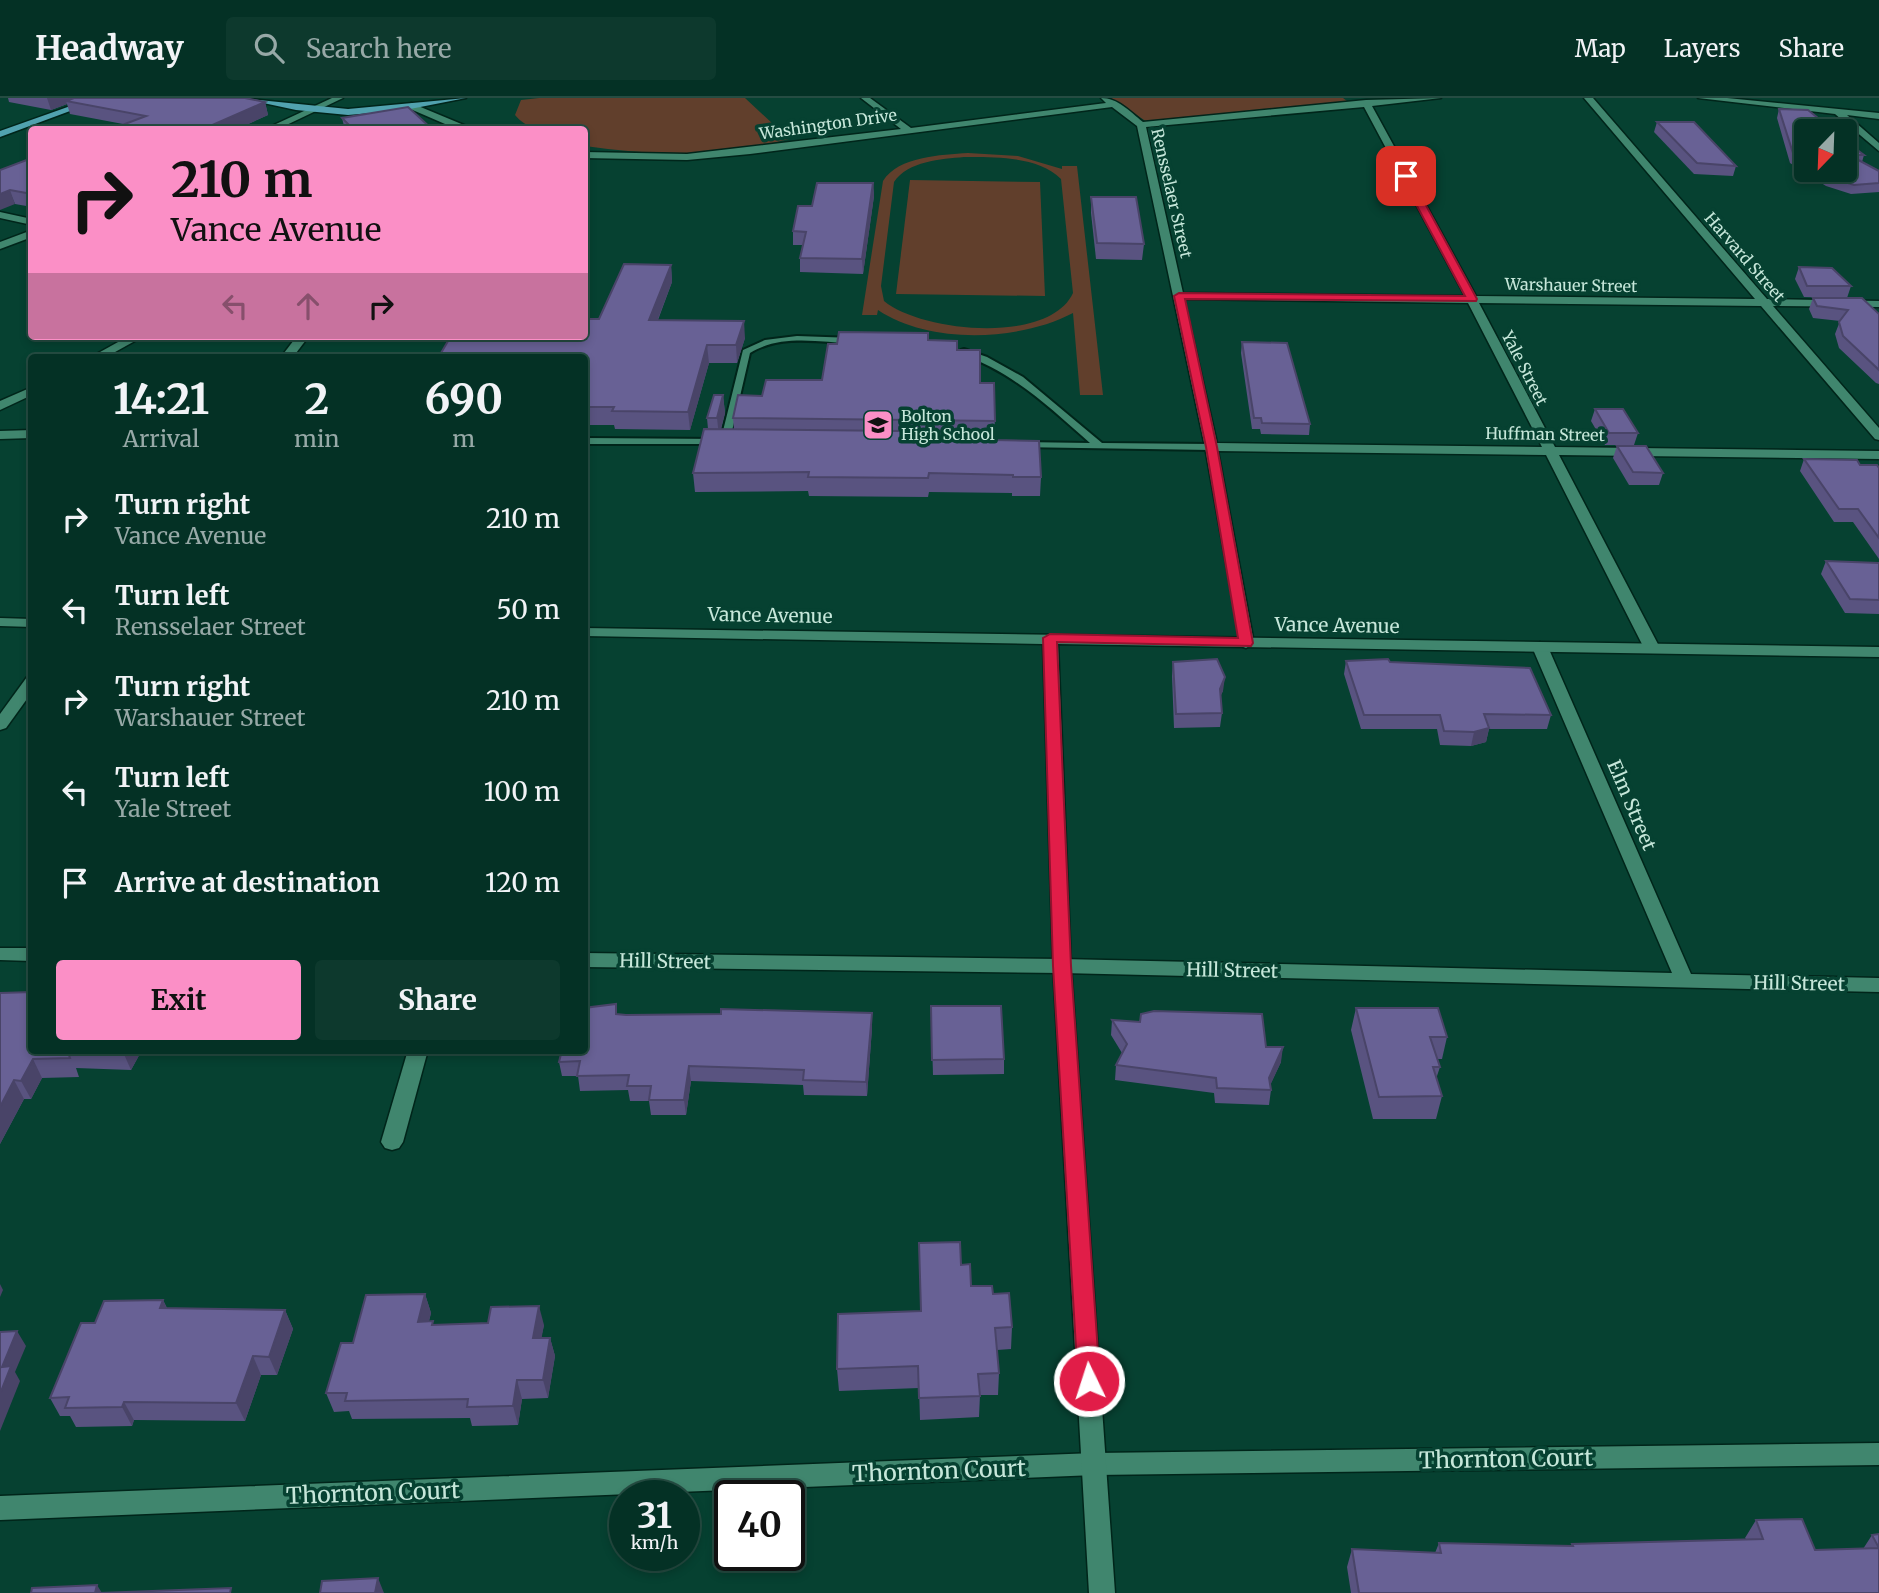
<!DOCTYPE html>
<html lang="en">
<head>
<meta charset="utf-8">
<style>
	body { margin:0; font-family:Merriweather,serif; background:#0d392d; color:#f1f3f6; height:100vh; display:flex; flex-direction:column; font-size:26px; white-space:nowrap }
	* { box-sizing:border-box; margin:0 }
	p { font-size:23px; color:#97a9a7 }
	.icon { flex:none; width:38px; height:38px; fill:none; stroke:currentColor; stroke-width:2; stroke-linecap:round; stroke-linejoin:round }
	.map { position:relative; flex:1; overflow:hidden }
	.panel { position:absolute; left:28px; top:256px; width:560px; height:700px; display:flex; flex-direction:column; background:#043125; border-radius:7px; box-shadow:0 4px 10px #0003,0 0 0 2px #254c42 }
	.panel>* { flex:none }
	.top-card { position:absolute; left:28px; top:28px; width:560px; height:214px; border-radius:7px; box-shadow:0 4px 10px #0003,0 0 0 2px #254c42; background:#fb8fc6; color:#111; overflow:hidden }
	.needle { width:46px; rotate:203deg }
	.buttons { position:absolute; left:1794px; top:21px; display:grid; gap:14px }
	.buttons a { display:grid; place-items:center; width:63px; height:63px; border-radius:7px; background:#043125; box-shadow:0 4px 10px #0003,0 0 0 2px #254c42; font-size:35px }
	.speed { position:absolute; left:609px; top:1382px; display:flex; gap:14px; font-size:35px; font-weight:700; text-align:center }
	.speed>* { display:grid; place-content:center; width:91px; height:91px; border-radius:50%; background:#043125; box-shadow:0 4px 10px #0003,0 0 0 2px #254c42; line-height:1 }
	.speed small { font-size:18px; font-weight:400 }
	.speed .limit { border:4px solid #111; border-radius:10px; background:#fff; color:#111 }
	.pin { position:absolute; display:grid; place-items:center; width:60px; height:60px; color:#fff; margin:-30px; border-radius:14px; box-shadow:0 4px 10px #0006 }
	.me { position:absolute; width:77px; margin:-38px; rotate:356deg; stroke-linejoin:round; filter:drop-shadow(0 0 5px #0008) }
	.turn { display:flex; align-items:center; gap:24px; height:147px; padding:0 28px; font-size:32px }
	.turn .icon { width:91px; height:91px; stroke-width:2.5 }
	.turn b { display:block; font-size:49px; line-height:60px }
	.lanes { display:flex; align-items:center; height:66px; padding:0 28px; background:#0003; justify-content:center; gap:35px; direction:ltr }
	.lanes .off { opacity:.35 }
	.eta { display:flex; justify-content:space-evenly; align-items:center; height:119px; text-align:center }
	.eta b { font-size:42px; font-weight:700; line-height:49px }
	.button { display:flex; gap:14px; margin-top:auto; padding:14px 28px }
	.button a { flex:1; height:80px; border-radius:7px; background:#fb8fc6; color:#111; font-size:28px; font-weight:700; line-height:80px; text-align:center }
	.button a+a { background:#0d392d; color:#f1f3f6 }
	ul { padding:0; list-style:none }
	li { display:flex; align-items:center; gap:21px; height:91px; padding:0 28px }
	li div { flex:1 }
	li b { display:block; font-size:26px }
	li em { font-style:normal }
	header { display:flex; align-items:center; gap:42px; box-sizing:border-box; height:98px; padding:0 35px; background:#043125; border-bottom:2px solid #254c42 }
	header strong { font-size:33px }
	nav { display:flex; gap:38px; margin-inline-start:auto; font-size:24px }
	.search { width:490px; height:63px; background:#0d392d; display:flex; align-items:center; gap:18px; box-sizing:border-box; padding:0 24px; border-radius:7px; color:#97a9a7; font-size:26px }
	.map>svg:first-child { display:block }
	.green { fill:#613f2c; fill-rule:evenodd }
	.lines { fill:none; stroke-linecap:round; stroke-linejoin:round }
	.service-casing { stroke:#00251a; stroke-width:4 }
	.minor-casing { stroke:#00251a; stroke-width:3 }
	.tertiary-casing { stroke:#00251a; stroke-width:3 }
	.primary-casing { stroke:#00251a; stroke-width:3 }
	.service { fill:#40866e; fill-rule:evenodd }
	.minor { fill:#40866e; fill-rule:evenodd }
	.tertiary { fill:#40866e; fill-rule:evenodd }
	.primary { fill:#51a2af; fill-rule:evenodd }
	.wall { fill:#595380 }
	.shaded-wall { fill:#494468 }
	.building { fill:#686195; stroke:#494468; stroke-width:2 }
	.route { fill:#e11d48; stroke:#92132f; stroke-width:2 }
	.labels { text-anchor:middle; stroke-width:7; stroke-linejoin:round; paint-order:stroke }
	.far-street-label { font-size:16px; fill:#c6e7da; stroke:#064131 }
	.far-poi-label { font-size:16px; fill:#c6e7da; stroke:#064131; text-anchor:start }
	.street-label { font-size:19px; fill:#c6e7da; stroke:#064131 }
	.near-street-label { font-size:23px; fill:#c6e7da; stroke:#064131 }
</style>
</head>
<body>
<header>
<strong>Headway</strong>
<div class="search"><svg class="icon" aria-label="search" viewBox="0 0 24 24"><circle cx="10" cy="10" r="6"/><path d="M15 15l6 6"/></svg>Search here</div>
<nav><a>Map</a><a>Layers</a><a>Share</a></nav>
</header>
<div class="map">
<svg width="1879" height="1495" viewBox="0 0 1879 1495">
	<rect width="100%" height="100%" fill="#064131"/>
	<g class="green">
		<path d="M539 0H745L789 41C722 59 653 58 585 48L584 32C560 31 532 38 515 17L521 2Z"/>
		<path d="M1111 0H1343L1347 3 1147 24Z"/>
		<path d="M968 55 1018 58 1062 71V68H1077L1103 297H1080L1073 215C1020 243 930 247 878 212L877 217H862L883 83C899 58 941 57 968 55ZM964 59C995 59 1038 58 1061 81L1073 195C1049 247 921 234 884 203L881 188 894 84C908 63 941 61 964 59Z"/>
		<path d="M910 82 1040 84 1045 198 896 196Z"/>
	</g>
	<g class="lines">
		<g class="service-casing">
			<g id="service">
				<path d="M797 238 854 240 859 243 854 246C820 244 780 236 750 255L729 346H584V340L721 341 743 252 765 242Z"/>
				<path d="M964 251 987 259 1023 279 1102 345 1211 346 1216 349 1211 352 1016 349V345L1020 344 1090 345C1049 309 1013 274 961 256V252Z"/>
			</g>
		</g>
		<g class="minor-casing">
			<g id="minor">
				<path d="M861 0H870L911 30 1106 5 1101 0C1118 0 1129 13 1143 24L1366 2 1441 0 1372 8 1476 198 1755 201 1584 0H1593L1767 201 1879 203V209L1773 208 1879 330V342L1875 341 1761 208 1479 205 1555 349 1879 353V361L1559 357 1660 550 1652 555 1644 550 1546 357 1218 353 1254 545 1246 550 1241 548 1205 349 1137 28 1112 9 750 56 687 62 584 60V54L687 56 901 31ZM1364 9 1465 198 1183 195 1146 29ZM1184 201 1468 205 1542 349 1217 345Z"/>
				<path d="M1698 0H1727L1879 15V21L1847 17 1879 45V53L1835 16Z"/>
				<path d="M411 5 471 30 472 32H459L408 10Z"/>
				<path d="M0 114 32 121V127L0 120Z"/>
				<path d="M129 238H144L106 259H91Z"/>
				<path d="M297 238H309L293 259H281Z"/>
				<path d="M32 289V297L0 312V303Z"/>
				<path d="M32 332V340L0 341V333Z"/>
				<path d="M1540 544 1548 549 1691 876 1879 880V894L1062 875 584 869V855L1062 861 1672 875 1532 549Z"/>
				<path d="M32 577V594L6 630 0 632V616L27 579Z"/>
				<path d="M0 850H32V863L0 862Z"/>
				<path d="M408 952H428L403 1044 399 1050 392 1052 385 1050 381 1044Z"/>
				<path d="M1879 1345V1367L1095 1377 0 1422V1398L1095 1355Z"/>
			</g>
		</g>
		<g class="tertiary-casing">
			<g id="tertiary">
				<path d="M332 0H343L276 32H263Z"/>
				<path d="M32 132V139L0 151V144Z"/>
				<path d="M0 520 32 521V529L0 528Z"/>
				<path d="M584 530 1879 549V559L1058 546 1071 868 1115 1495H1089L1053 868 1043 546 584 538Z"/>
			</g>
		</g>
		<g class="primary-casing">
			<g id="primary">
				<path d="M93 0H105L0 39V33Z"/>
				<path d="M240 0 348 11 466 0 405 12 348 17 296 12Z"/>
			</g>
		</g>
		<use href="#service" class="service"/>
		<use href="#minor" class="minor"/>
		<use href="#tertiary" class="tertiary"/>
		<use href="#primary" class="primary"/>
	</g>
	<g class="wall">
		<path d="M8 0H245L265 4 268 17 235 32H109L123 26 70 16 67 6 51 12 9 4Z"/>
		<path d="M1779 11 1806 33V72H1844V42L1864 57 1862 64 1879 73V94L1851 96 1826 88 1790 65 1777 20Z"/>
		<path d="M342 20 433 32H345Z"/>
		<path d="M1657 24 1736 68 1733 78 1694 76 1654 34Z"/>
		<path d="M32 60V109L15 106 0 72Z"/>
		<path d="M873 85 874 98 863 176 800 174V160L803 147H793V133L812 108Z"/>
		<path d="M1091 99 1144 146 1142 162 1096 161 1091 115Z"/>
		<path d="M671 167 672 184 658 222 745 240 737 265H709L690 332 615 331 614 327H584V259L441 255 599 221Z"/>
		<path d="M1799 169 1851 188 1847 200 1804 199 1795 181Z"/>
		<path d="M1813 200 1879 216V286L1876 285 1839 250 1835 236 1840 223 1813 220 1809 211Z"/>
		<path d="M928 242 957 252 980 285H994L995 342 1041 379 1040 398H1012V395L929 394 928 399 809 398 808 393 695 394 693 375 708 331 707 320 723 297 725 315 721 331 734 332 733 320 762 298 822 282Z"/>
		<path d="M1242 244 1310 326 1309 337 1261 336 1260 331H1252L1241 255Z"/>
		<path d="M1595 311 1638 335 1634 347H1605L1591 323Z"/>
		<path d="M1617 348 1663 375 1659 387H1629L1613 360Z"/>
		<path d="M1804 361 1860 367 1879 370V461L1853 424H1834L1800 373Z"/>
		<path d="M1826 463 1879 465V516L1845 515 1821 476Z"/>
		<path d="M1346 563 1390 564 1551 617 1547 631H1489L1486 644 1471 648 1440 647 1437 631H1361L1344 576Z"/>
		<path d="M1173 564 1223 593 1220 598 1222 615 1220 629 1174 630 1172 578Z"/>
		<path d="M0 895 32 952H142L131 972 76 970 79 979 42 980 31 1001H24L0 1046Z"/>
		<path d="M931 908 1004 961V976L933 977Z"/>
		<path d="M1356 910 1447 939 1442 961H1437L1440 969 1436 981 1442 998 1436 1021H1373L1351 932Z"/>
		<path d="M617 916 872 930 867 998 804 997 803 987 691 983 686 1017H651L649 1003H630L628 992 580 993 578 978H562L559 964Z"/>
		<path d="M1112 922 1266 949 1281 964 1270 987 1271 992 1269 1007 1215 1005 1214 995 1115 982 1116 967 1122 955 1111 937Z"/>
		<path d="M919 1145 961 1167 971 1188 993 1196 1012 1229 1011 1251 997 1252 999 1275 998 1297H980L979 1319 920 1322 919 1290 839 1293 837 1271 921 1213Z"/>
		<path d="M425 1196 431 1215 429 1223 434 1227H544L541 1240H550L555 1258 548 1300 522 1301 518 1327 472 1328 470 1320 352 1321 349 1313 334 1314 326 1295 353 1245Z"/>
		<path d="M163 1202 167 1210 285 1212 293 1231 277 1277H261L245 1323 134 1322 132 1328 76 1329 70 1318H60L50 1300 95 1225Z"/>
		<path d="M1756 1422 1815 1452 1863 1451 1872 1437 1879 1436V1495H1351L1347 1469 1352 1451 1435 1455 1439 1445 1571 1448 1572 1446 1746 1441 1745 1440Z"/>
	</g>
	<g class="shaded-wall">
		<path d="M47 0H85L66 3 67 6 51 12Z"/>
		<path d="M265 4 268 17 235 32H201Z"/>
		<path d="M873 85 874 98 863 176 862 161Z"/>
		<path d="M10 92 15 106 0 112V96Z"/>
		<path d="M671 167 672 184 651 239 649 222Z"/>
		<path d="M744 223 745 240 737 265 736 247Z"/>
		<path d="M707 247 709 265 690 332 688 314Z"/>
		<path d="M723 297 725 315 719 338 717 320Z"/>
		<path d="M1225 579 1223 593 1218 604 1220 591Z"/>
		<path d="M1489 630 1486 644 1471 648 1474 634Z"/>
		<path d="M872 915V930L867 998 866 984Z"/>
		<path d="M1283 949 1281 964 1268 992 1269 980Z"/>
		<path d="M124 952H142L131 972 123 954Z"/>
		<path d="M33 961 42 980 31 1001 21 983Z"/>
		<path d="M689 968 691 983 686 1017 684 1002Z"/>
		<path d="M14 982 24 1001 0 1046V1009Z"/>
		<path d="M0 1186 3 1192 0 1199Z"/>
		<path d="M425 1196 431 1215 424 1242 418 1224Z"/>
		<path d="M163 1202 172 1221 160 1210Z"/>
		<path d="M539 1208 544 1227 538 1259 533 1240Z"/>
		<path d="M285 1212 293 1231 277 1277 269 1259Z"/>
		<path d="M17 1233 26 1248 15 1274 20 1283 0 1333V1296L2 1269Z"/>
		<path d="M550 1240 555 1258 548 1300 543 1282Z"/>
		<path d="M253 1258 261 1277 245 1323 236 1305Z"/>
		<path d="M517 1282 522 1301 518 1327 513 1308Z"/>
		<path d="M124 1304 134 1322 132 1328 122 1309Z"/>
		<path d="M378 1480 384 1495H375Z"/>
		<path d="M97 1487 102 1495H95Z"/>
	</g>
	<g class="building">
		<path d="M74 0H245L265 4 201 32H109L146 18 66 3Z"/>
		<path d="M408 9 433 32H354L342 20Z"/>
		<path d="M1779 11 1808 12 1834 33H1806V64L1793 55Z"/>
		<path d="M1657 24H1694L1736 68 1697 65Z"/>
		<path d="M1844 42 1864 57H1849L1879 73V85L1854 87 1829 79 1818 72H1844Z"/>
		<path d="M32 60V96L10 92 0 96V72Z"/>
		<path d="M817 85H873L862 161 800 160 806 134 793 133 798 108H812Z"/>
		<path d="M1091 99H1136L1144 146 1097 145Z"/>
		<path d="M624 166 671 167 649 222 744 223 736 247H707L688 314 612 313 614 309H584V259H430L432 255H441L451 238H584V221H599Z"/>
		<path d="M1799 169 1832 170 1851 188H1807Z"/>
		<path d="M1813 200H1862L1879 216V272L1843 238 1839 224 1848 212 1817 208Z"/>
		<path d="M839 234 928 235V242L957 243V252H980V285H994L995 323 733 320 738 297 762 298 766 282H822L828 246H837Z"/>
		<path d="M1242 244 1287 245 1310 326 1262 325 1261 320H1254Z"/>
		<path d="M714 297H723L717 320H707Z"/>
		<path d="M1595 311H1623L1638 335H1609Z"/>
		<path d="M704 331 995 334V342L1039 343 1041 379H1013V377L929 375 928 380 808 379 809 374 693 375Z"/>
		<path d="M1617 348H1646L1663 375 1633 374Z"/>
		<path d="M1804 361 1857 362 1860 367H1877L1879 370V440L1858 411H1839Z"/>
		<path d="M1826 463 1879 465V502L1850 501Z"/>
		<path d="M1217 561 1225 579 1220 591 1222 615 1176 616 1173 564Z"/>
		<path d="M1388 561 1390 564 1530 570 1551 617 1484 616 1489 630 1474 634 1444 633 1440 617H1364L1346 563Z"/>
		<path d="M32 894V952H67L70 960 33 961 21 983 14 982 0 1009V895Z"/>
		<path d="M616 906V916L626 917 721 916V911L872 915 866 984 803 982 804 972 689 968 684 1002H649L651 988H627L629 977 577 978 580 963 559 964 562 952H584V910Z"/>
		<path d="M931 908H1001L1004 961 932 962Z"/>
		<path d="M1356 910H1438L1447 939H1430L1440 969H1433L1442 998 1379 999Z"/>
		<path d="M1154 913 1262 916 1266 949H1283L1269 980 1271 992 1217 990 1216 980 1116 967 1127 946 1112 922 1140 924 1141 916Z"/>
		<path d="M71 952H124L123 954Z"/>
		<path d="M960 1144 961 1167 970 1166 971 1188H992L993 1196 1009 1195 1012 1229 995 1230 999 1275 978 1276 980 1298 919 1300 918 1268 837 1271 838 1216 921 1213 919 1145Z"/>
		<path d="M425 1196 418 1224 433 1223 432 1227 488 1225 491 1209 539 1208 533 1240H550L543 1282H517L513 1308 467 1309 468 1301 345 1303 347 1295H326L341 1245H353L366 1197Z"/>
		<path d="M163 1202 160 1210 285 1212 269 1259 253 1258 236 1305 124 1304 122 1309 65 1310 69 1299 50 1300 81 1225H95L104 1203Z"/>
		<path d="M17 1233 2 1269 11 1268 0 1296V1234Z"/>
		<path d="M1802 1421 1815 1452 1879 1450 1872 1437 1879 1436V1495H1359L1352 1451 1441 1455 1439 1445 1573 1448 1572 1446 1763 1441 1756 1422Z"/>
		<path d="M378 1480 375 1495H320L322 1483Z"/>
		<path d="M97 1487 95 1495H31L32 1490Z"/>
		<path d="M231 1490 230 1495H99Z"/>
	</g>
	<path class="route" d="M1406 76 1410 78 1477 201 1476 203 1185 201 1217 349 1253 545 1251 548 1057 544 1071 868 1100 1283 1097 1290 1089 1293 1082 1290 1078 1283 1053 868 1043 540 1050 536 1238 540 1206 349 1174 198 1179 195 1465 198 1401 78Z"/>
	<defs>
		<g id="school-square" transform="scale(1.575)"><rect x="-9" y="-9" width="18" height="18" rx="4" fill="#fb8fc6" stroke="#064131"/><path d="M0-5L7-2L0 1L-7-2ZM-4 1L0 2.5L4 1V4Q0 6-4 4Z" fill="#111"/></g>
	</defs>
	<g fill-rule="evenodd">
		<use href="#school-square" x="878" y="327"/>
	</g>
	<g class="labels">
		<g class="far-street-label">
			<text transform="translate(828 26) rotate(-8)" y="6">Washington Drive</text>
			<text transform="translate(1172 95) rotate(77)" y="6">Rensselaer Street</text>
			<text transform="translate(1745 159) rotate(49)" y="6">Harvard Street</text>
			<text transform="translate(1571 187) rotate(1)" y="6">Warshauer Street</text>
			<text transform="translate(1525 270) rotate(63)" y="6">Yale Street</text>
			<text transform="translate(1545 336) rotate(1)" y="6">Huffman Street</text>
		</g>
		<g class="far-poi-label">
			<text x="901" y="324">Bolton<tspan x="901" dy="18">High School</tspan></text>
		</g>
		<g class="street-label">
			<text transform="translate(770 517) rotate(1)" y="7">Vance Avenue</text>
			<text transform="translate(1337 527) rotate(1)" y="7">Vance Avenue</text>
			<text transform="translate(1632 707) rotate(67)" y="7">Elm Street</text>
			<text transform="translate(665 863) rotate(1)" y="7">Hill Street</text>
			<text transform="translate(1232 872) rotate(1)" y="7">Hill Street</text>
			<text transform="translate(1799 885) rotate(1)" y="7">Hill Street</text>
		</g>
		<g class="near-street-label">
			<text transform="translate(1506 1361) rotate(-1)" y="8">Thornton Court</text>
			<text transform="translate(939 1373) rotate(-2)" y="8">Thornton Court</text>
			<text transform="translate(373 1395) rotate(-2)" y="8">Thornton Court</text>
		</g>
	</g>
</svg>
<div class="buttons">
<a><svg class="needle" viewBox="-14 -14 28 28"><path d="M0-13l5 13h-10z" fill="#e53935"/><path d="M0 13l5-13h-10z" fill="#97a9a7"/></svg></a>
</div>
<div class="speed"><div>31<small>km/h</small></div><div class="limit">40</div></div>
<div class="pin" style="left:1406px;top:78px;background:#d93025"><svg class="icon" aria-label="arrive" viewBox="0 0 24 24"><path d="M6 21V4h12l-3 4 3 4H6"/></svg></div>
<svg class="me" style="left:1089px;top:1283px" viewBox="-20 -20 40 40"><circle r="17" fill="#e11d48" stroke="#fff" stroke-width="3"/><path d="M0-11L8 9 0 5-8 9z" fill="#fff"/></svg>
<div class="top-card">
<div class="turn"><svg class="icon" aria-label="right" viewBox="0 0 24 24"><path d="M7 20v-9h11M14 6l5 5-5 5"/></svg><div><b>210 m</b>Vance Avenue</div></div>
<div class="lanes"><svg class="icon off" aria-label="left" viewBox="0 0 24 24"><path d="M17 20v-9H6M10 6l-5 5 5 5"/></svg><svg class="icon off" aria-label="ahead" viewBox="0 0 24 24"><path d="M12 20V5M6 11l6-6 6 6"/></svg><svg class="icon" aria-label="right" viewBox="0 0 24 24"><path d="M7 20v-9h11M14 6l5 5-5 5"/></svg></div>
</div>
<section class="panel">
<div class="eta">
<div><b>14:21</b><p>Arrival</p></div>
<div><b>2</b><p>min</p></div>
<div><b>690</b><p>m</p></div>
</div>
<ul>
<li><svg class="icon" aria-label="right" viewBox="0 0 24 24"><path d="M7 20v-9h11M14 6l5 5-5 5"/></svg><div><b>Turn right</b><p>Vance Avenue</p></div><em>210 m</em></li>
<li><svg class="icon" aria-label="left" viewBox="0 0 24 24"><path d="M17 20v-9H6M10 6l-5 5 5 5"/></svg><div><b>Turn left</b><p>Rensselaer Street</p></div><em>50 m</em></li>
<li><svg class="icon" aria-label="right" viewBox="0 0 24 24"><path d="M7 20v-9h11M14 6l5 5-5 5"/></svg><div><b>Turn right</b><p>Warshauer Street</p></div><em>210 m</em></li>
<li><svg class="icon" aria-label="left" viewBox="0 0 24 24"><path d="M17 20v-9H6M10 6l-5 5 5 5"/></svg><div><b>Turn left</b><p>Yale Street</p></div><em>100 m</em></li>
<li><svg class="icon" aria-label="arrive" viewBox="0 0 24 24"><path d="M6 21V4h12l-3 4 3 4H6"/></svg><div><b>Arrive at destination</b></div><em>120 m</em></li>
</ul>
<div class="button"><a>Exit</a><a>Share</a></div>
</section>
</div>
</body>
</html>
